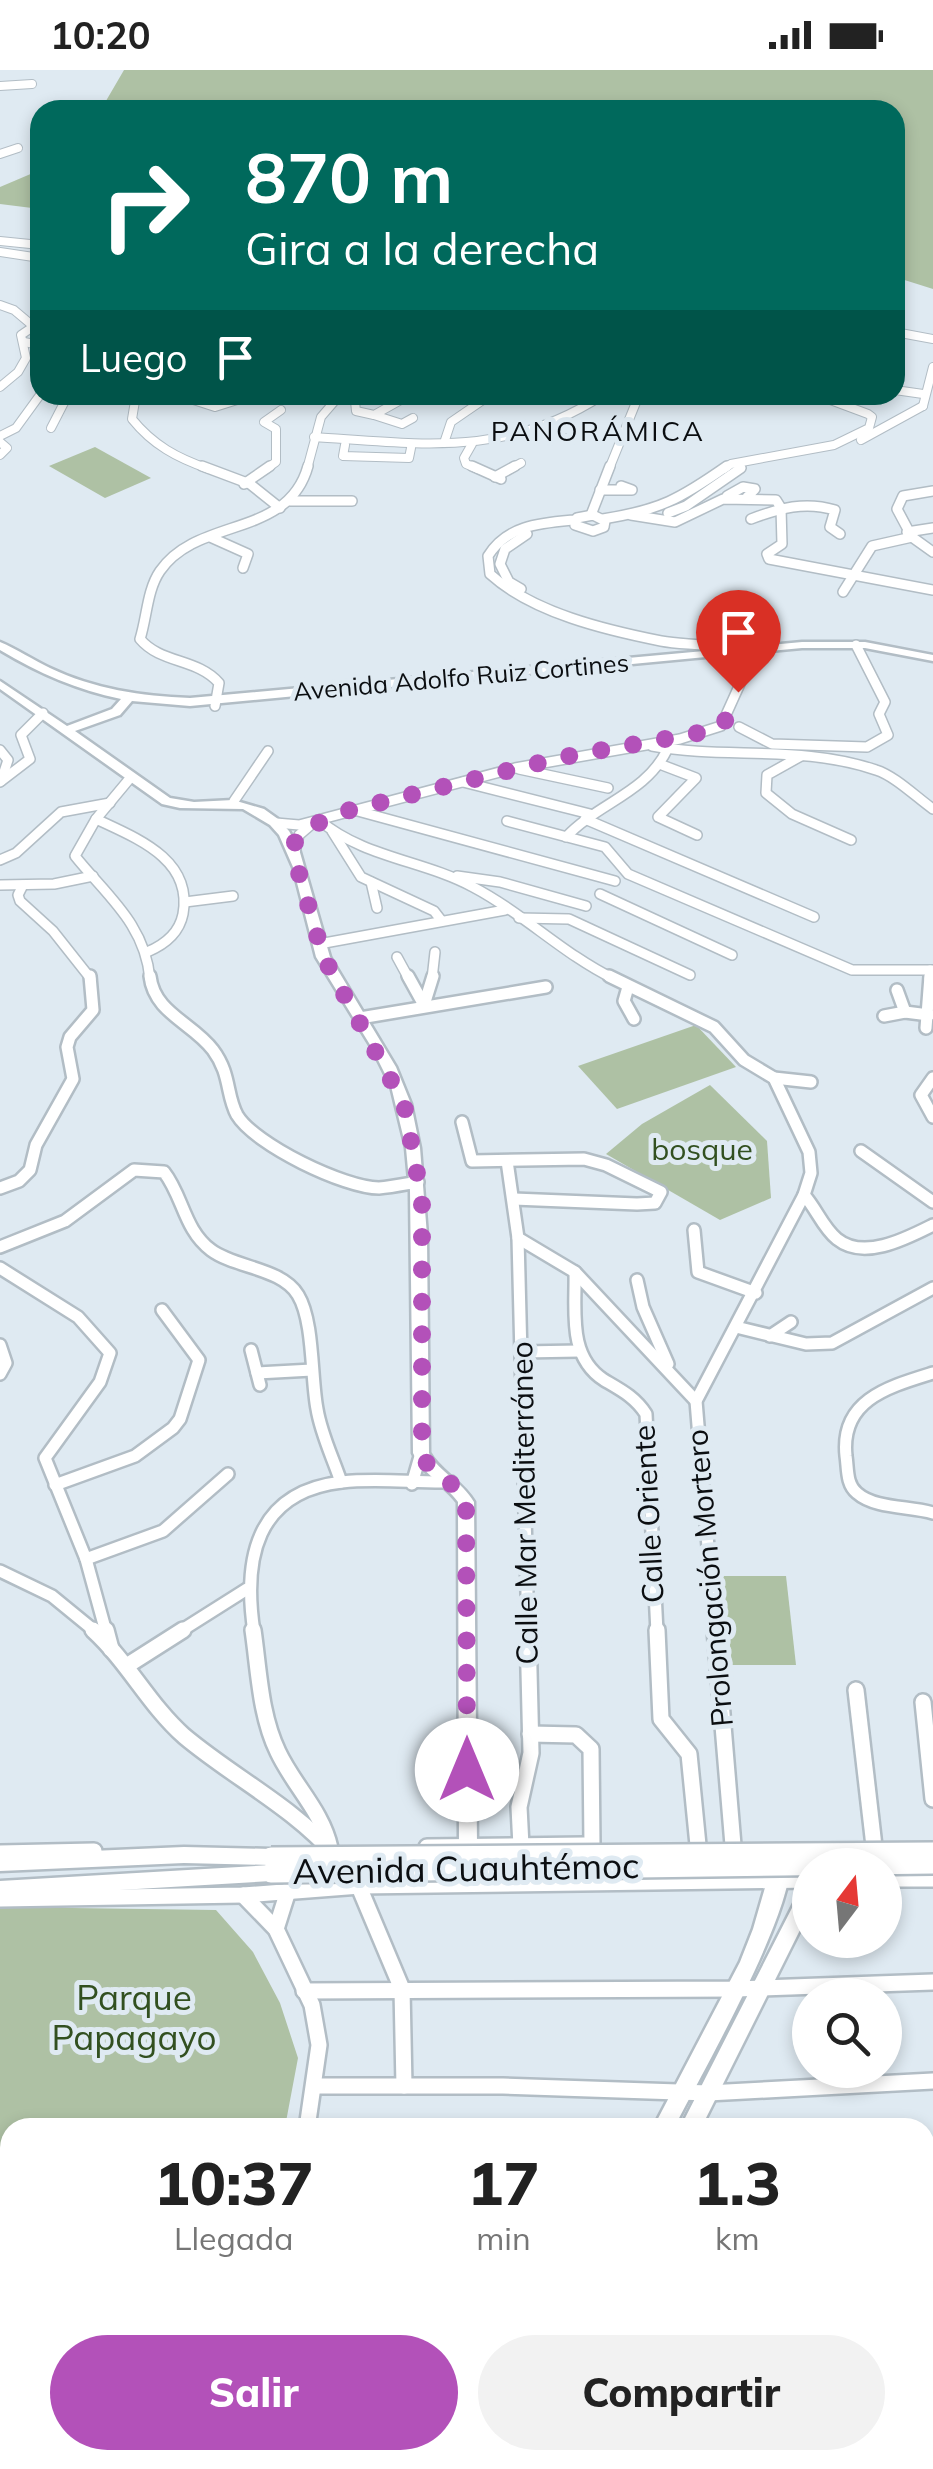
<!DOCTYPE html>
<html lang="es">
<head>
<meta charset="utf-8">
<style>
	body { margin:0; font-family:Mulish,sans-serif; background:#f2f2f2; color:#222; height:100vh; display:flex; flex-direction:column; font-size:38px; white-space:nowrap }
	* { box-sizing:border-box; margin:0 }
	p { font-size:32px; color:#767676 }
	.icon { flex:none; width:55px; height:55px; fill:none; stroke:currentColor; stroke-width:2; stroke-linecap:round; stroke-linejoin:round }
	.map { position:relative; flex:1; overflow:hidden }
	.side { position:absolute; left:0px; top:2048px; width:935px; height:352px; display:flex; flex-direction:column; background:#fff; border-radius:30px 30px 0 0; box-shadow:0 5px 15px #0003 }
	.side>* { flex:none }
	.guide { position:absolute; left:30px; top:30px; width:875px; height:305px; border-radius:30px; box-shadow:0 5px 15px #0003; background:#00695c; color:#fff; overflow:hidden }
	.needle { width:65px; rotate:16deg }
	.controls { position:absolute; left:792px; top:1778px; display:grid; gap:20px }
	.controls a { display:grid; place-items:center; width:110px; height:110px; border-radius:50%; background:#fff; box-shadow:0 5px 15px #0003; font-size:50px }
	.pin { position:absolute; display:grid; place-items:center; width:85px; height:85px; color:#fff; margin:-102px -42px; border-radius:50% 50% 50% 0; rotate:-45deg; box-shadow:0 0 10px #0007 }
	.pin .icon { rotate:45deg }
	.me { position:absolute; width:110px; margin:-55px; rotate:0deg; stroke-linejoin:round; filter:drop-shadow(0 0 8px #0008) }
	.turn { display:flex; align-items:center; gap:35px; height:210px; padding:0 50px; font-size:45px }
	.turn .icon { width:130px; height:130px; stroke-width:2.5 }
	.turn b { display:block; font-size:70px; line-height:85px }
	.then { display:flex; align-items:center; height:95px; padding:0 50px; background:#0003; gap:20px; font-size:38px }
	.eta { display:flex; justify-content:space-evenly; align-items:center; height:170px; text-align:center }
	.eta b { font-size:60px; font-weight:800; line-height:70px }
	.button { display:flex; gap:20px; margin-top:auto; padding:20px 50px }
	.button a { flex:1; height:115px; border-radius:60px; background:#b351b9; color:#fff; font-size:40px; font-weight:800; line-height:115px; text-align:center }
	.button a+a { background:#f2f2f2; color:#222 }
	.status { display:flex; justify-content:space-between; align-items:center; height:70px; padding:0 50px; background:#fff; direction:ltr }
	.status svg { height:28px; fill:currentColor }
	.map>svg:first-child { display:block }
	.green { fill:#aec1a4 }
	.lines { fill:none; stroke-linecap:round; stroke-linejoin:round }
	.minor-far3-casing { stroke:#b2bdc5; stroke-width:10 }
	.minor-far2-casing { stroke:#b2bdc5; stroke-width:12 }
	.minor-far1-casing { stroke:#b2bdc5; stroke-width:16 }
	.minor-casing { stroke:#b2bdc5; stroke-width:20 }
	.major-casing { stroke:#b2bdc5; stroke-width:5 }
	.minor-far3 { stroke:#fff; stroke-width:8 }
	.minor-far2 { stroke:#fff; stroke-width:9 }
	.minor-far1 { stroke:#fff; stroke-width:11 }
	.minor { stroke:#fff; stroke-width:15 }
	.major { fill:#fff; fill-rule:evenodd }
	.major-bridge-casing { stroke:#b2bdc5; stroke-width:24; stroke-linecap:butt }
	.major-bridge { stroke:#fff; stroke-width:19 }
	.route { stroke:#b351b9; stroke-width:18; stroke-dasharray:0 32.4 }
	.labels { text-anchor:middle; stroke-width:10; stroke-linejoin:round; paint-order:stroke }
	.far-street-label { font-size:25px; fill:#0b0e11; stroke:#dfeaf2 }
	.far-neighbourhood-label { font-size:28px; letter-spacing:2.5px; fill:#0b0e11; stroke:#dfeaf2 }
	.park-label { font-size:30px; fill:#325020; stroke:#dfeaf2 }
	.street-label { font-size:30px; fill:#0b0e11; stroke:#dfeaf2 }
	.near-street-label { font-size:35px; fill:#0b0e11; stroke:#dfeaf2 }
	.near-park-label { font-size:35px; fill:#325020; stroke:#dfeaf2 }
</style>
</head>
<body>
<div class="status"><b>10:20</b><svg viewBox="0 0 49 12"><path d="M0 12V9h3v3zM5 12V6h3v6zM10 12V3h3v9zM15 12V0h3v12zM26 1h20v11H26zM47 4h2v5h-2z"/></svg></div>
<div class="map">
<svg width="933" height="2399" viewBox="0 0 933 2399">
	<rect width="100%" height="100%" fill="#dfeaf2"/>
	<g class="green">
		<path d="M124 0H933V219L895 207V40H107L103 36Z"/>
		<path d="M40 100V139L0 134V117Z"/>
		<path d="M95 377 151 408 105 428 49 396Z"/>
		<path d="M696 955 736 997 617 1039 578 996Z"/>
		<path d="M710 1015 767 1071 771 1128 720 1150 606 1084 642 1054Z"/>
		<path d="M723 1506H786L796 1595H732Z"/>
		<path d="M0 1837 216 1840 253 1882 280 1933 298 1988 285 2057 10 2058V2390H151L146 2399H0Z"/>
	</g>
	<g class="lines">
		<g class="minor-far3-casing">
			<g id="minor-far3">
				<path d="M0 16 32 14"/>
				<path d="M0 84 18 78"/>
				<path d="M0 171 40 175"/>
				<path d="M0 182 40 188"/>
				<path d="M37 206 40 197"/>
				<path d="M0 235 14 240 33 256"/>
				<path d="M895 262 933 269"/>
				<path d="M24 272 40 275"/>
				<path d="M0 317 18 302 26 288 21 265 40 252"/>
				<path d="M895 320 923 324"/>
				<path d="M136 325 132 349C153 375 177 388 209 399"/>
				<path d="M178 325 215 337 253 325"/>
				<path d="M343 325 355 331 356 341 374 345 408 326"/>
				<path d="M923 336 933 297"/>
				<path d="M374 345 402 354 413 348"/>
				<path d="M542 357 566 369"/>
				<path d="M51 358 68 325"/>
				<path d="M0 366 16 358 40 325"/>
				<path d="M314 367C423 374 506 388 603 325"/>
				<path d="M861 370 923 336"/>
				<path d="M0 372 7 378 0 385"/>
				<path d="M444 373 451 352 486 328"/>
				<path d="M472 374 464 388 466 394 478 399"/>
				<path d="M345 375 343 386 409 388 411 378"/>
				<path d="M266 399 276 392V359L264 352 281 340"/>
				<path d="M307 399 321 347 340 325"/>
				<path d="M510 399 521 393"/>
				<path d="M609 399 639 325"/>
				<path d="M724 399 731 394 834 375 869 358 872 347 868 344 817 325"/>
			</g>
		</g>
		<g class="minor-far2-casing">
			<g id="minor-far2">
				<path d="M202 396 250 414 280 438"/>
				<path d="M472 396 501 409"/>
				<path d="M495 407 515 396"/>
				<path d="M244 414 270 396"/>
				<path d="M600 420H632L621 416"/>
				<path d="M933 421 903 426 897 439 912 467 933 482"/>
				<path d="M727 426 743 417 755 419 747 427"/>
				<path d="M290 431H352"/>
				<path d="M668 443 686 436 741 398"/>
				<path d="M591 445 610 396"/>
				<path d="M593 445 605 451 604 457 593 461 575 455 577 448Z"/>
				<path d="M631 445 675 452 723 429 776 430 781 438 782 474 767 484 769 489 933 520"/>
				<path d="M603 449C660 440 680 429 727 396"/>
				<path d="M751 449C780 438 805 431 835 440L830 457 840 464"/>
				<path d="M907 462 933 458"/>
				<path d="M210 467 248 484 243 498"/>
				<path d="M521 519 509 512 500 494 505 479 527 464"/>
				<path d="M843 522 872 476 912 467"/>
				<path d="M215 636 219 613C197 588 161 594 140 569 147 547 147 520 160 501 198 446 288 469 308 396"/>
				<path d="M739 657 772 674 867 677 888 665 879 644 885 632 856 575"/>
				<path d="M652 676C725 689 804 675 876 700 895 706 916 727 933 739"/>
				<path d="M0 680 8 690 1 711"/>
				<path d="M801 686 767 705 766 723 792 744 851 770"/>
				<path d="M662 695 696 708 658 747 697 765"/>
				<path d="M519 699 608 718"/>
				<path d="M131 707 96 749 75 786C107 826 145 854 150 909"/>
				<path d="M0 712 30 689 21 665 43 643"/>
				<path d="M463 712 590 744"/>
				<path d="M234 731 268 681"/>
				<path d="M354 740 615 811"/>
				<path d="M96 749C136 768 193 789 183 844 179 864 164 875 147 882"/>
				<path d="M585 749 814 847"/>
				<path d="M319 750C364 788 423 790 473 817 523 843 563 884 614 909"/>
				<path d="M507 751 605 777 628 804 852 900H933"/>
				<path d="M276 753 299 755 515 698 680 669 721 656 749 594C725 570 692 577 661 571 606 560 533 543 490 504L488 486C507 455 541 453 574 450"/>
				<path d="M332 761 361 807 434 841 441 850"/>
				<path d="M566 767C598 733 646 723 667 680"/>
				<path d="M294 786 299 765 313 753"/>
				<path d="M0 790 16 783 61 742 110 733"/>
				<path d="M457 806 500 812 586 836"/>
				<path d="M371 812 377 838"/>
				<path d="M0 815 54 814 93 806"/>
				<path d="M23 815 18 825 20 831 53 861 91 909"/>
				<path d="M600 824 732 885"/>
				<path d="M185 832 233 826"/>
				<path d="M519 848 569 849 690 905"/>
				<path d="M319 874 505 840"/>
				<path d="M397 887 409 909"/>
				<path d="M432 909 435 882"/>
				<path d="M929 909 930 900"/>
			</g>
		</g>
		<g class="minor-far1-casing">
			<g id="minor-far1">
				<path d="M150 906C154 943 193 953 213 980 231 1004 226 1025 237 1045 255 1075 345 1118 379 1118 392 1117 406 1114 418 1112"/>
				<path d="M408 906 424 935"/>
				<path d="M609 906 714 957 744 990 774 1008 809 1082 811 1103 804 1125 696 1331 715 1562"/>
				<path d="M628 917 624 931 634 949"/>
				<path d="M897 920 905 942"/>
				<path d="M424 935 433 906"/>
				<path d="M884 946 905 942 929 945"/>
				<path d="M360 948 546 917"/>
				<path d="M926 958 930 906"/>
				<path d="M774 1008 811 1012"/>
				<path d="M933 1008 921 1025 933 1047"/>
				<path d="M462 1052 472 1091 584 1089 606 1095 661 1122 655 1133 637 1134 514 1129"/>
				<path d="M861 1081 933 1132"/>
				<path d="M507 1091 518 1168 528 1562"/>
				<path d="M0 1118 19 1111 30 1100 36 1075 73 1009 67 977 70 967 93 940 90 906"/>
				<path d="M804 1125C816 1138 823 1158 837 1169 864 1191 907 1168 933 1155"/>
				<path d="M694 1160 698 1202 756 1223"/>
				<path d="M518 1168 575 1202 696 1331"/>
				<path d="M0 1177 65 1151 134 1100 164 1102C183 1126 184 1160 211 1180 235 1198 282 1198 298 1225 314 1251 311 1309 317 1339 321 1364 333 1388 341 1412"/>
				<path d="M0 1198 78 1247 110 1283 100 1312 45 1388 86 1489 106 1562"/>
				<path d="M575 1202C576 1240 567 1286 604 1310 621 1320 635 1327 646 1344L657 1562"/>
				<path d="M637 1210 643 1237 668 1294"/>
				<path d="M736 1257 806 1274 832 1273 933 1218"/>
				<path d="M770 1266 791 1252"/>
				<path d="M0 1275 6 1293 0 1304"/>
				<path d="M251 1280 260 1315"/>
				<path d="M522 1282 579 1281"/>
				<path d="M257 1303 312 1300"/>
				<path d="M933 1303C888 1317 840 1330 846 1386 848 1399 846 1414 857 1423 875 1439 910 1436 933 1443"/>
				<path d="M412 1414 421 1383"/>
				<path d="M55 1415 135 1386 173 1358 180 1349 199 1290 162 1240"/>
				<path d="M86 1489 163 1461 228 1404"/>
				<path d="M0 1501 52 1526 96 1562"/>
				<path d="M179 1562 247 1519"/>
				<path d="M254 1562C243 1490 255 1422 342 1412 378 1408 415 1413 451 1412"/>
			</g>
		</g>
		<g class="minor-casing">
			<g id="minor">
				<path d="M93 1560C128 1592 149 1635 184 1666 234 1708 292 1736 336 1786"/>
				<path d="M106 1560 111 1579"/>
				<path d="M253 1560C259 1601 260 1645 278 1682 294 1716 322 1741 330 1778"/>
				<path d="M657 1560 661 1649 689 1684 698 1775"/>
				<path d="M715 1560 733 1775"/>
				<path d="M128 1595 183 1560"/>
				<path d="M856 1620 874 1776"/>
				<path d="M923 1632 933 1729"/>
				<path d="M530 1664 576 1665 591 1679 592 1775"/>
				<path d="M521 1776 519 1737 531 1683 528 1560"/>
				<path d="M427 1777 584 1775"/>
				<path d="M0 1783 94 1781"/>
				<path d="M885 1809H933"/>
				<path d="M357 1812 402 1919 404 2016"/>
				<path d="M243 1825 276 1859 312 1935 319 1975 307 2058"/>
				<path d="M0 1829 243 1825 360 1816 810 1810"/>
				<path d="M276 1859 288 1821 301 1799"/>
				<path d="M304 1921 736 1919 933 1912"/>
				<path d="M315 2016H503L708 2023 933 2011"/>
				<path d="M925 2113H933"/>
				<path d="M188 2399 192 2390"/>
				<path d="M336 2399 341 2390"/>
			</g>
		</g>
		<g class="major-casing">
			<g id="major">
				<path d="M0 572C17 579 33 590 50 598 94 619 141 626 190 628L802 572H865L933 585V591L865 578H802L190 636 132 631 120 645 75 661 170 728 194 732 233 730 264 739 278 749 289 761 299 779 330 887 396 997 411 1034 420 1078 427 1165 429 1383C440 1403 462 1411 474 1432L477 1776 474 1781 468 1784 462 1781 459 1776 458 1432C444 1413 423 1405 413 1383L410 1121 406 1078 391 1016 372 978 316 887 293 797 279 765 270 755 243 739 180 738 162 734 0 619V611L67 656 112 639 121 629C77 620 38 603 0 580Z"/>
				<path d="M184 1777 271 1779 277 1781 280 1787 277 1793 271 1795 184 1793 0 1801V1785Z"/>
				<path d="M782 1781 789 1783C803 1828 698 2010 674 2058H653L740 1892 753 1859 775 1783Z"/>
				<path d="M271 1795 278 1797 280 1803 278 1809 271 1811 0 1827V1811Z"/>
				<path d="M810 1795V1840L701 2058H680L795 1832 803 1797Z"/>
				<path d="M480 2390H503L499 2399H476Z"/>
				<path d="M513 2390H535L531 2399H509Z"/>
			</g>
		</g>
		<use href="#minor-far3" class="minor-far3"/>
		<use href="#minor-far2" class="minor-far2"/>
		<use href="#minor-far1" class="minor-far1"/>
		<use href="#minor" class="minor"/>
		<use href="#major" class="major"/>
		<g class="major-bridge-casing">
			<g id="major-bridge">
				<path d="M271 1787 933 1782"/>
				<path d="M271 1803 933 1794"/>
			</g>
		</g>
		<use href="#major-bridge" class="major-bridge"/>
	</g>
	<g class="lines">
		<path class="route" d="M467 1700 466 1432C454 1408 428 1405 422 1383V1130L404 1034 323 886 294 786 295 772 306 758 350 740 563 687 715 660 725 651 738 622"/>
	</g>
	<g class="labels">
		<g class="far-street-label">
			<text transform="translate(461 607) rotate(-5)" y="9">Avenida Adolfo Ruiz Cortines</text>
		</g>
		<g class="far-neighbourhood-label">
			<text x="598" y="371">PANORÁMICA</text>
		</g>
		<g class="park-label">
			<text x="702" y="1090">bosque</text>
		</g>
		<g class="street-label">
			<text transform="translate(525 1433) rotate(-91)" y="10">Calle Mar Mediterráneo</text>
			<text transform="translate(649 1444) rotate(-93)" y="10">Calle Oriente</text>
			<text transform="translate(710 1508) rotate(-95)" y="10">Prolongación Mortero</text>
		</g>
		<g class="near-street-label">
			<text transform="translate(466 1799) rotate(-1)" y="12">Avenida Cuauhtémoc</text>
		</g>
		<g class="near-park-label">
			<text x="134" y="1940">Parque<tspan x="134" dy="40">Papagayo</tspan></text>
		</g>
	</g>
</svg>
<div class="controls">
<a><svg class="needle" viewBox="-14 -14 28 28"><path d="M0-13l5 13h-10z" fill="#e53935"/><path d="M0 13l5-13h-10z" fill="#767676"/></svg></a>
<a><svg class="icon" aria-label="search" viewBox="0 0 24 24"><circle cx="10" cy="10" r="6"/><path d="M15 15l6 6"/></svg></a>
</div>
<div class="pin" style="left:738px;top:622px;background:#d93025"><svg class="icon" aria-label="arrive" viewBox="0 0 24 24"><path d="M6 21V4h12l-3 4 3 4H6"/></svg></div>
<svg class="me" style="left:467px;top:1700px" viewBox="-20 -20 40 40"><circle r="19" fill="#fff"/><path d="M0-13L10 11 0 6-10 11z" fill="#b351b9"/></svg>
<div class="guide">
<div class="turn"><svg class="icon" aria-label="right" viewBox="0 0 24 24"><path d="M7 20v-9h11M14 6l5 5-5 5"/></svg><div><b>870 m</b>Gira a la derecha</div></div>
<div class="then">Luego<svg class="icon" aria-label="arrive" viewBox="0 0 24 24"><path d="M6 21V4h12l-3 4 3 4H6"/></svg></div>
</div>
<section class="side">
<div class="eta">
<div><b>10:37</b><p>Llegada</p></div>
<div><b>17</b><p>min</p></div>
<div><b>1.3</b><p>km</p></div>
</div>
<div class="button"><a>Salir</a><a>Compartir</a></div>
</section>
</div>
</body>
</html>
